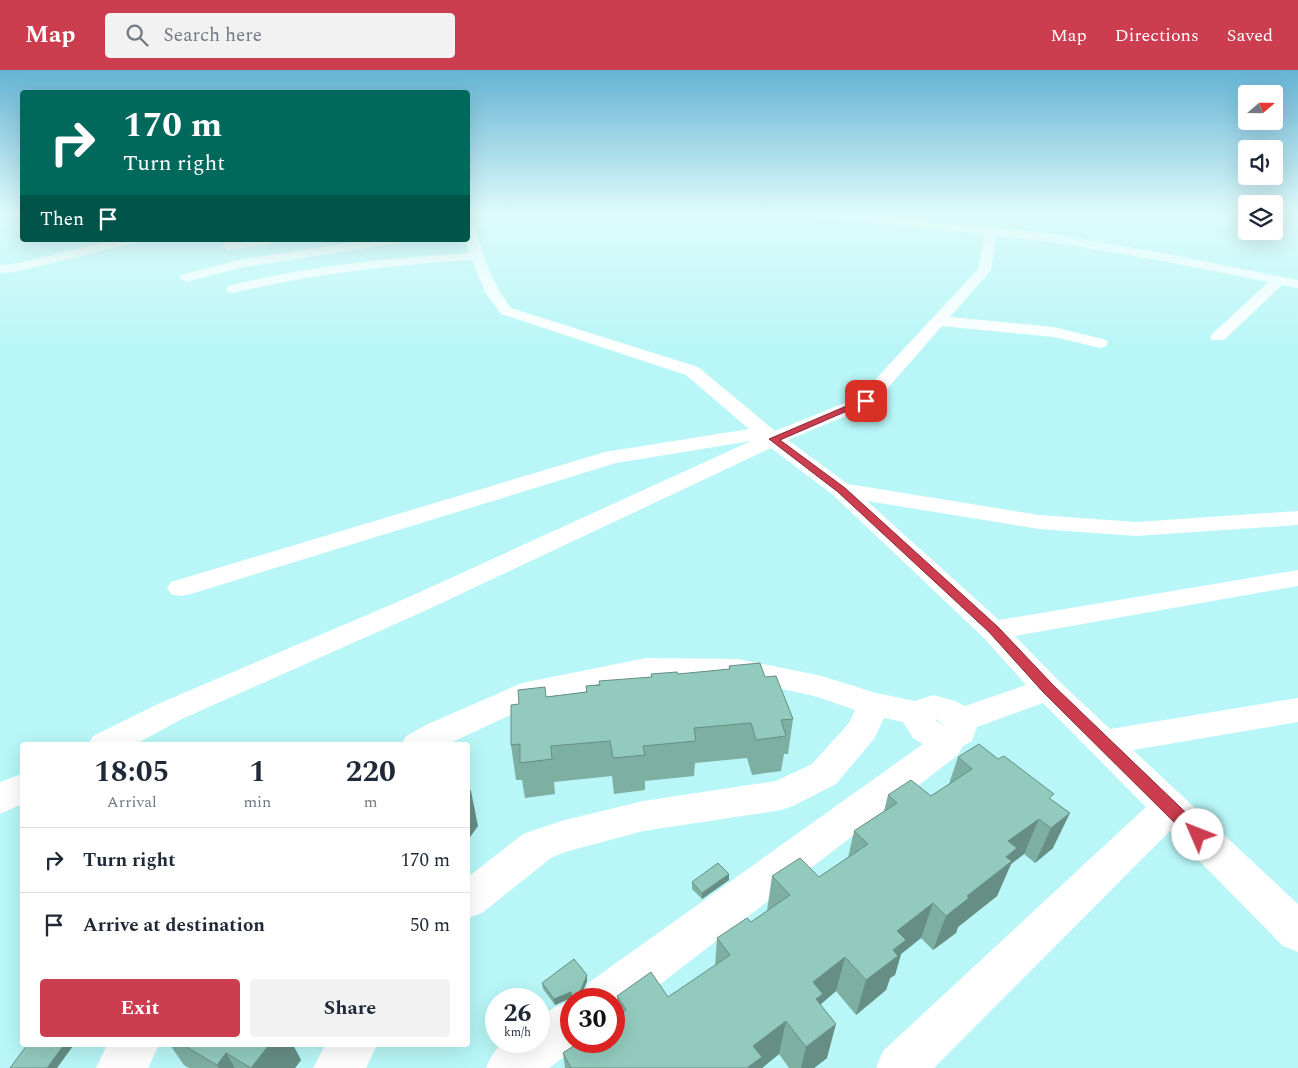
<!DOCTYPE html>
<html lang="en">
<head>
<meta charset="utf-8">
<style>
	body { margin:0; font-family:Spectral,serif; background:#f2f2f3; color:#1f2937; height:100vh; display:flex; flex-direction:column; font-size:19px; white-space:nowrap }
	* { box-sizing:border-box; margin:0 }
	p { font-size:16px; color:#747a83 }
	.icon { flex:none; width:28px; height:28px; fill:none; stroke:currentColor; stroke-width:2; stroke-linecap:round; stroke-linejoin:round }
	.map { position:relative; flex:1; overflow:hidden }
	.side { position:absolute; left:20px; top:672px; width:450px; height:305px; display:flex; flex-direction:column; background:#fff; border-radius:5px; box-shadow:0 5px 20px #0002 }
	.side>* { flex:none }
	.banner { position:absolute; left:20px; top:20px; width:450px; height:152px; border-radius:5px; box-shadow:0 5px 20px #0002; background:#00695c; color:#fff; overflow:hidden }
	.needle { width:32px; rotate:70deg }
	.tools { position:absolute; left:1238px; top:15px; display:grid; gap:10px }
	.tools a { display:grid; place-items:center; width:45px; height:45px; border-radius:5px; background:#fff; box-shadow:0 5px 20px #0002; font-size:25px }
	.speed { position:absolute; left:485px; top:918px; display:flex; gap:10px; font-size:25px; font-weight:700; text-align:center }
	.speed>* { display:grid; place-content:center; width:65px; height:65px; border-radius:50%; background:#fff; box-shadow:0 5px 20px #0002; line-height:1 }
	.speed small { font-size:12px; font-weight:400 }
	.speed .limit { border:8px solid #d22; background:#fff; color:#111 }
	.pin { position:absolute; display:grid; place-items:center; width:42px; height:42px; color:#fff; margin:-21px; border-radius:10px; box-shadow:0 2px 8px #0006 }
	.me { position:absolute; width:55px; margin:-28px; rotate:314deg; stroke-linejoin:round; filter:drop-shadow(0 0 4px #0008) }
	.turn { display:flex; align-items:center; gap:18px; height:105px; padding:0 20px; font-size:22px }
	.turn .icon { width:65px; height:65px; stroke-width:2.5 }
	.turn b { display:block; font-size:35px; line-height:42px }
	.then { display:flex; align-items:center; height:48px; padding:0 20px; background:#0003; gap:10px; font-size:19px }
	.eta { display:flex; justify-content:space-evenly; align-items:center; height:85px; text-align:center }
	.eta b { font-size:30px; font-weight:700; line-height:35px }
	.button { display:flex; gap:10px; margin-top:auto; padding:10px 20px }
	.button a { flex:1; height:58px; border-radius:5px; background:#cd3d50; color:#fff; font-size:20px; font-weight:700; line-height:58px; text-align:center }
	.button a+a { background:#f2f2f3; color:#1f2937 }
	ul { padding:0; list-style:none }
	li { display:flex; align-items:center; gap:15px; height:65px; padding:0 20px; border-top:1px solid #e0e1e3 }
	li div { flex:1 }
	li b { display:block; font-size:19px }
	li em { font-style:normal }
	header { display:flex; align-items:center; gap:30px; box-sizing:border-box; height:70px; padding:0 25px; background:#cd3d50; color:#fff }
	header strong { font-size:24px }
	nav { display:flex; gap:28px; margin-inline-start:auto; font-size:18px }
	.search { width:350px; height:45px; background:#f2f2f3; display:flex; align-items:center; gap:12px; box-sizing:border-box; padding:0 18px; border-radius:5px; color:#747a83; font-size:19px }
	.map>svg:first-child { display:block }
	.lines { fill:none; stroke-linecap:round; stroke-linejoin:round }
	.minor { fill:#fff; fill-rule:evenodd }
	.major { fill:#fff; fill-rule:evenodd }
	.wall { fill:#7eafa3 }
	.shaded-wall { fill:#668e84 }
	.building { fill:#92cbbd; stroke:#668e84 }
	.route { fill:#cd3d50; stroke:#852834 }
</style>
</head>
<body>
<header>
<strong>Map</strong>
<div class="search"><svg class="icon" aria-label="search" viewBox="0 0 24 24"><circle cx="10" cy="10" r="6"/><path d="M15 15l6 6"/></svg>Search here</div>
<nav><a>Map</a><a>Directions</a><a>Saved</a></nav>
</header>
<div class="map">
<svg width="1298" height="998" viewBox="0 0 1298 998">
	<rect width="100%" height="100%" fill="#b8f6f7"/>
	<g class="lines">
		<g class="minor">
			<path d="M468 146 474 149 479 172 488 198 500 222 511 238 698 297 775 361 859 327 978 199 985 161 987 159H995L997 161 991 200 950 247 1054 257 1106 270 1108 273 1106 276 1100 278 1054 267 942 256 873 335 788 370 848 414 1039 445 1136 452 1298 441V455L1136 466 1039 459 867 431 999 550 1298 500V516L1015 566 1059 611 1110 659 1298 628V652L1133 680 1298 834V882L1283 876 1170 761 934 998H876L883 981 1146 737 1043 633 977 657 972 671 963 676 958 685 620 945 614 947V929H582L588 913 923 674 913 668 903 652 884 648 874 669 836 714 795 735 782 740 643 761 565 782 551 788 482 843 468 848V807L523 764 561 751 643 731 776 711 812 694 849 653 855 640 818 627 738 609 646 608 541 631 446 675H401L406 666 428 654 522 613 646 588 738 589 822 606 876 623 915 631 933 625 955 631 965 636 1026 615 983 567 833 425 771 378 429 539 182 649 134 675H88L93 666 160 633 409 527 751 371 616 393 191 524 181 526 171 524 167 518 171 512 605 382 749 359 686 305 501 244 485 222 472 190C391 195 312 204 233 223L228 222 226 219 228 216C307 196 388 188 469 183L466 170ZM936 649 944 655 936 651Z"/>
			<path d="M115 170H136L134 173 14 202 0 203V195L14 194Z"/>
			<path d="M245 170H277L271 174 228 180 222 176 224 173Z"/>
			<path d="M369 170H399L393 174 244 197 186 212 179 208 181 205 243 189Z"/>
			<path d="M1279 206 1284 207 1286 210 1284 213 1224 270H1212L1210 267 1212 264 1274 207Z"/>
			<path d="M22 704V734L0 744V712Z"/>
			<path d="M571 930V971H585L549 998H486C499 967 508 971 539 971V948L555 937Z"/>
			<path d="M107 975H159L148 998H96Z"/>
			<path d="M325 975H377L366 998H313Z"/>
		</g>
		<path class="major" d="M800 143H838L1046 163 1157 182 1298 210V218L1157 190 1046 171 806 146Z"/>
	</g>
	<g class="wall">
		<path d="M729 596 765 607 793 649 788 684H784L781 701 752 705 747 688 695 693 694 706 645 711V720L614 724 612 706 554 712 555 724 525 728 522 710H516L511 675 519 634 546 627 586 622V616L651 607V604H678L729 599Z"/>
		<path d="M958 687 1052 730 1053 778 1035 793 1024 784 1011 794 997 826 958 857 956 863 933 880 921 868 901 884 895 905 890 908 886 920 856 945 836 921 821 934 827 988 814 998H789L779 984 762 998H565L563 983 617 946V926L668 927 715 896 717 868 751 852 767 841 772 806 819 807 848 788 854 761 884 741 888 725 931 726 949 714Z"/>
		<path d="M729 810 702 829 692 819V812Z"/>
		<path d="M587 911 581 926 571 928 555 935 543 919 542 913Z"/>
		<path d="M170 975H293L301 990 295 998H189L184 995Z"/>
	</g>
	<g class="shaded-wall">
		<path d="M471 721 478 756 468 770V725Z"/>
		<path d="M1070 743 1053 778 1035 793 1051 758Z"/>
		<path d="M1039 749 1024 784 1011 794 997 826 958 857 956 863 933 880 946 846 967 826 1008 771Z"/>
		<path d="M729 804V810L702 829V823Z"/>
		<path d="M933 833 921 868 901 884 895 905 890 908 886 920 856 945 866 910 897 861Z"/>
		<path d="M845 887 836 921 821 934 815 958 813 912Z"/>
		<path d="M587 905V911L581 926V929H575L580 922Z"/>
		<path d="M571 922V928L555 935 554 929Z"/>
		<path d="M786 951 779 984 762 998H748L753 976Z"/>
		<path d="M836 954 827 988 814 998H801L806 977Z"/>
		<path d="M64 975 73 976 57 998H47Z"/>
		<path d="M269 975H293L301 990 295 998H251Z"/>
		<path d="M226 983 235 998H219L217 995Z"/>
	</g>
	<g class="building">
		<path d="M760 593 765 607 776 606 793 649 781 650 786 666 756 670 751 653 694 658 696 671 643 676 645 685 613 688 610 671 551 676 552 689 520 693V674L511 675V635L519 634 518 620 545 617 546 627 587 622 586 616 600 615 599 611 652 607 651 604 677 602 678 604 730 599 729 596Z"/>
		<path d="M979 674 998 689 1004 686 1054 724 1049 728 1070 743 1051 758 1039 749 1008 771 1017 778 1006 787 1012 791 967 826 969 828 946 846 933 833 897 861 906 870 893 880 898 886 866 910 845 887 813 912 823 924 816 929 836 954 806 977 786 951 753 976 762 987 748 997 749 998H571L563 983 581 971H614V948L626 940 617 926 651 902 668 927 730 885 717 868 747 848 751 852 790 825 772 806 800 788 819 807 868 774 854 761 897 733 888 725 911 710 931 726 972 699 958 687Z"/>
		<path d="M468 720 471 721 468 725Z"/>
		<path d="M718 793 729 804 702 823 692 812Z"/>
		<path d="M574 889 587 905 580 922 581 924 575 929H572L571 922 554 929 542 913Z"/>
		<path d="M27 975H64L47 998H10Z"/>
		<path d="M183 975H269L251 998 226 983 217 995Z"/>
	</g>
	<linearGradient id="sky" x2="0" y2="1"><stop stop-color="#65b3d4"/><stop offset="0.51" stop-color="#dffbfb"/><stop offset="1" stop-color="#dffbfb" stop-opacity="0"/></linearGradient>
	<rect width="1298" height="282" fill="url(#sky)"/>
	<path class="route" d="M863 329 870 331 780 370 845 418 998 557 1053 615 1204 760 1206 765 1204 770 1198 772 1192 770 1043 622 989 562 838 422 769 369Z"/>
</svg>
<div class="tools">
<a><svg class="needle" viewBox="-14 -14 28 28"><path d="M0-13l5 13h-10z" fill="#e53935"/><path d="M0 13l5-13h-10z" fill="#747a83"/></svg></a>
<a><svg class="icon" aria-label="sound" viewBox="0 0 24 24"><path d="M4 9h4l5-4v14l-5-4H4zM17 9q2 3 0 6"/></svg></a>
<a><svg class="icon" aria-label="layers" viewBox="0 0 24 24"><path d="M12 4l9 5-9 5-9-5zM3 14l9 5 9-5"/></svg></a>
</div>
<div class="speed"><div>26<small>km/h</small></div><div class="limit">30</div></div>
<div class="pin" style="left:866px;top:331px;background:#d93025"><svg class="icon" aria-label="arrive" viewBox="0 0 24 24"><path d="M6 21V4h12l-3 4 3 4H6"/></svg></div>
<svg class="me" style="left:1198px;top:765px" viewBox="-20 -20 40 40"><circle r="19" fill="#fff"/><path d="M0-13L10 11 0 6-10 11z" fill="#cd3d50"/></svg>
<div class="banner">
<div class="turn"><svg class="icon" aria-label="right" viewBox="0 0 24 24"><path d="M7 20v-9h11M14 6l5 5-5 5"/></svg><div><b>170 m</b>Turn right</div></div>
<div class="then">Then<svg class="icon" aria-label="arrive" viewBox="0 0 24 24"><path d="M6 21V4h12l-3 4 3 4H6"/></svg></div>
</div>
<section class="side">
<div class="eta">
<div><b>18:05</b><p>Arrival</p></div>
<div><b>1</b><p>min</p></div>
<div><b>220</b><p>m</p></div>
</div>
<ul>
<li><svg class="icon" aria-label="right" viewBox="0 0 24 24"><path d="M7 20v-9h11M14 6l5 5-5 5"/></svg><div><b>Turn right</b></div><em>170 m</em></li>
<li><svg class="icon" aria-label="arrive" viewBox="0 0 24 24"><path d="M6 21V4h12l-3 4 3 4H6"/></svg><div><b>Arrive at destination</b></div><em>50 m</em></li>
</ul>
<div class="button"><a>Exit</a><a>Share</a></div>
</section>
</div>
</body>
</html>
